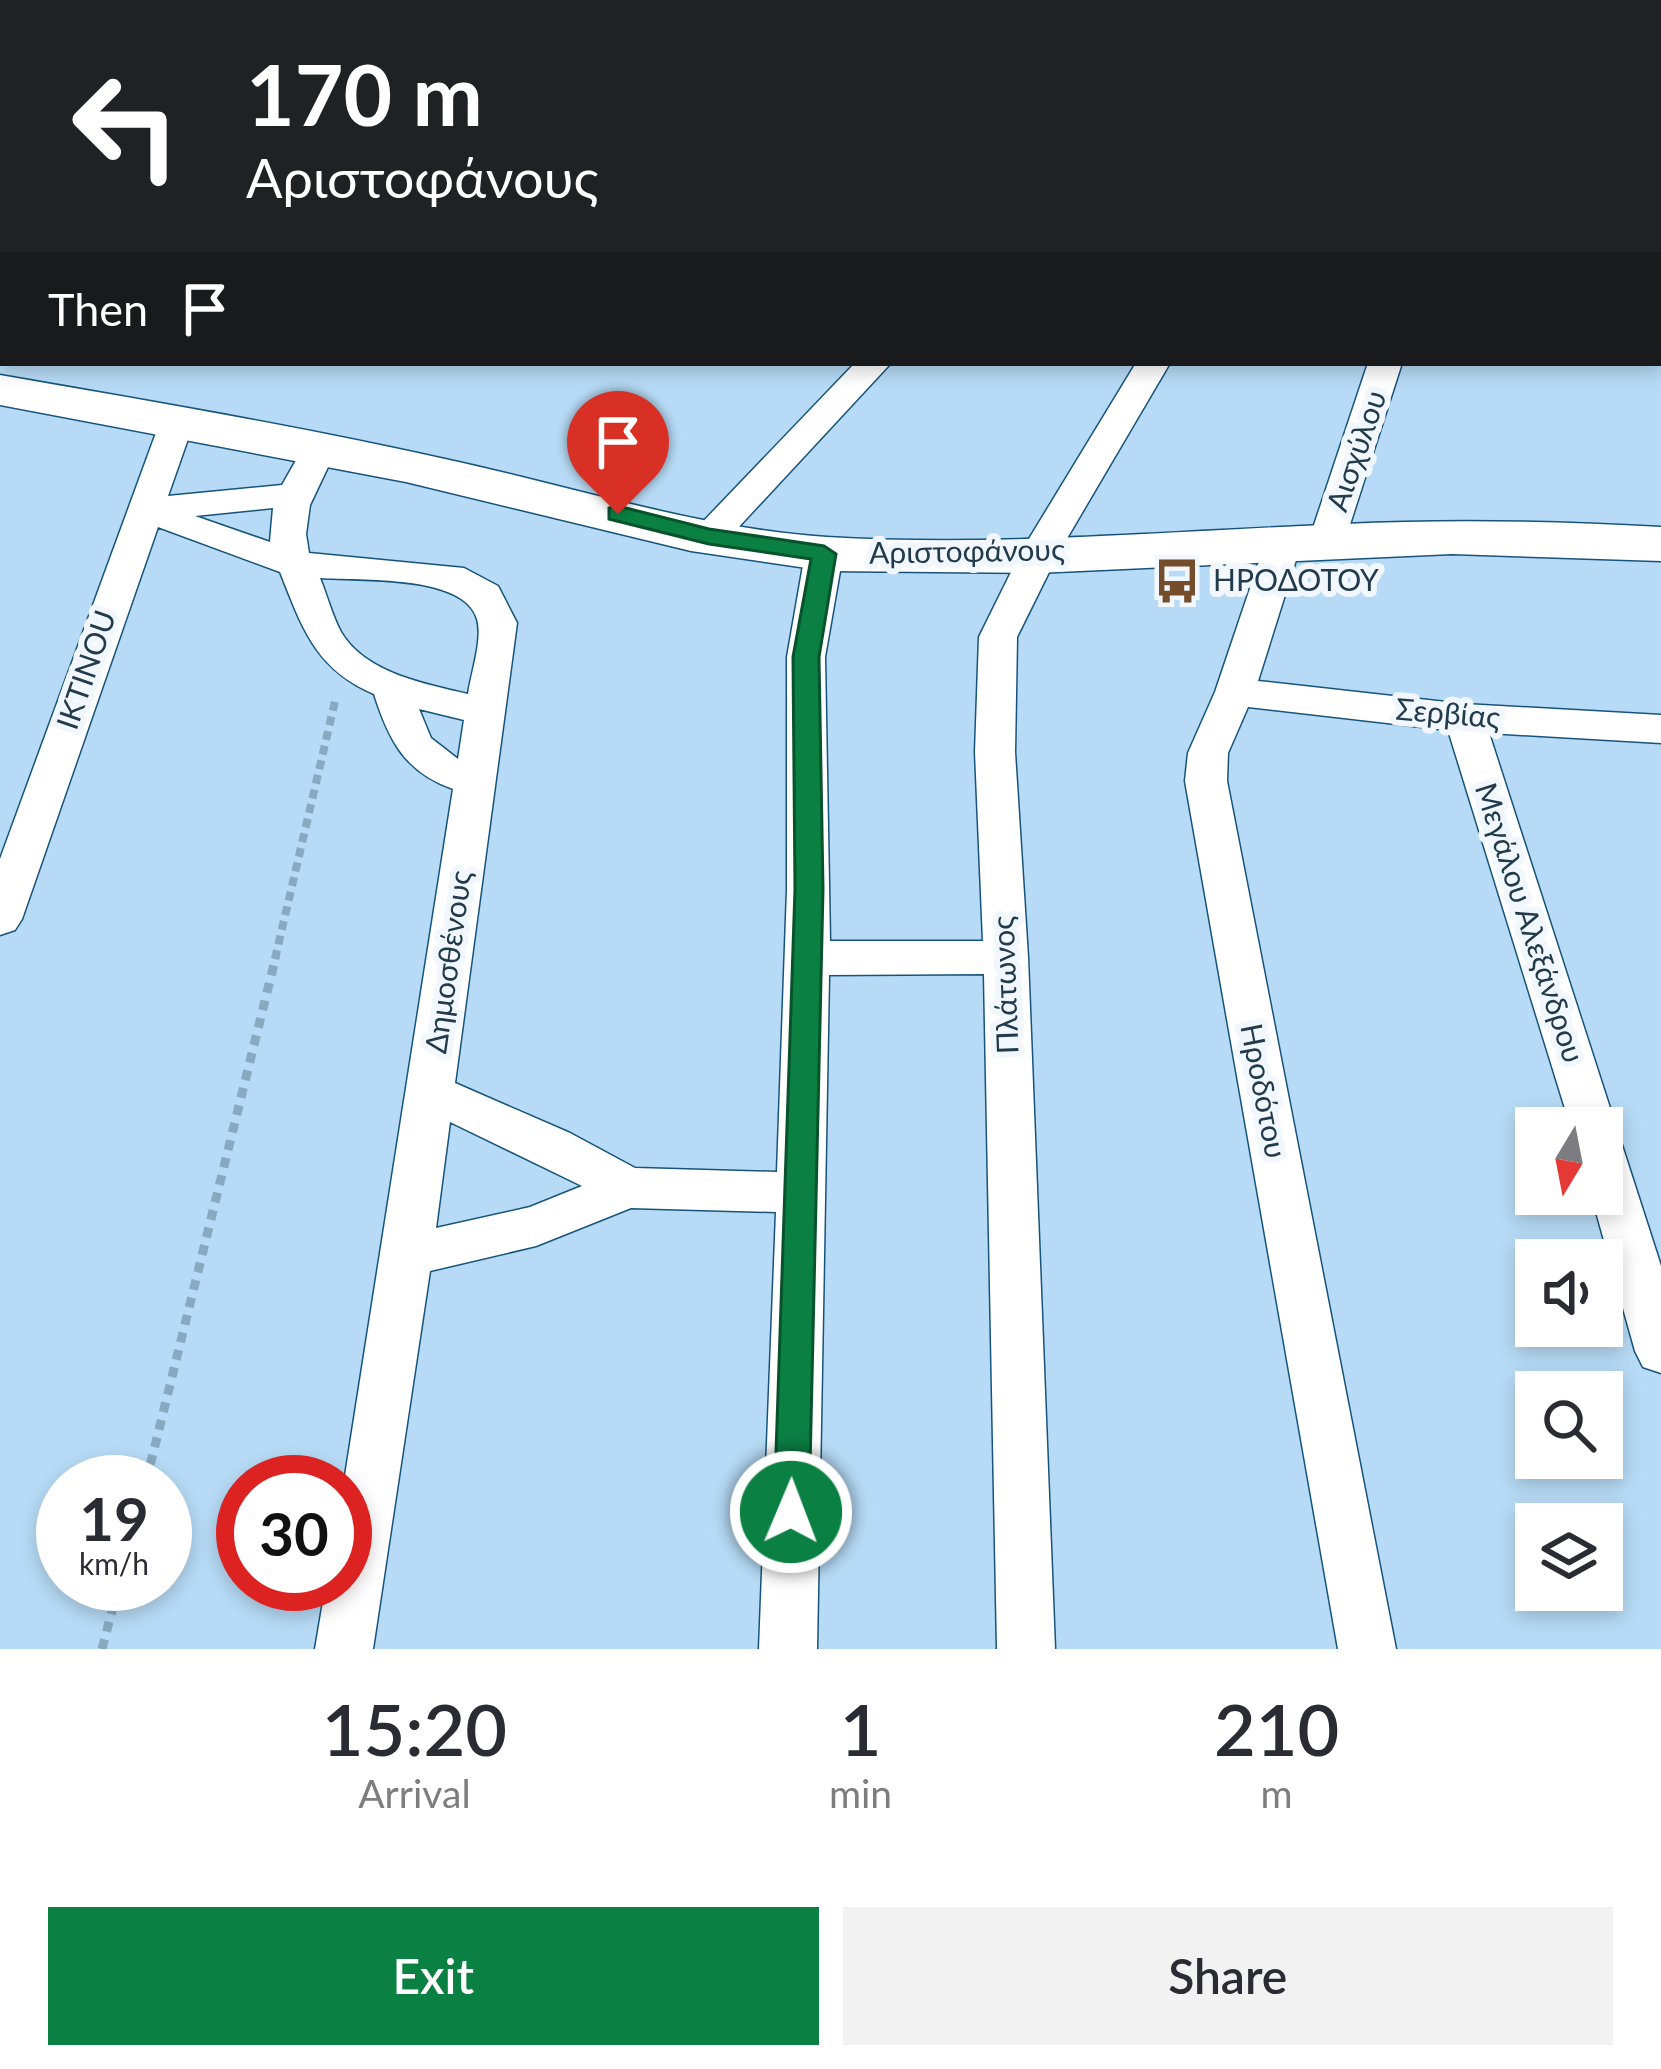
<!DOCTYPE html>
<html lang="en">
<head>
<meta charset="utf-8">
<style>
	body { margin:0; font-family:Lato,sans-serif; background:#f2f2f3; color:#2b2b33; height:100vh; display:flex; flex-direction:column; font-size:45px; white-space:nowrap }
	* { box-sizing:border-box; margin:0 }
	p { font-size:39px; color:#7c7c81 }
	.icon { flex:none; width:66px; height:66px; fill:none; stroke:currentColor; stroke-width:2; stroke-linecap:round; stroke-linejoin:round }
	.map { position:relative; height:1649px; overflow:hidden }
	.details { display:flex; flex-direction:column; background:#fff; flex:1 }
	.details>* { flex:none }
	.hud { position:absolute; left:0px; top:0px; width:1662px; height:366px; box-shadow:0 6px 18px #0003; background:#202124; color:#fff; overflow:hidden }
	.needle { width:78px; rotate:190deg }
	.fabs { position:absolute; left:1515px; top:1107px; display:grid; gap:24px }
	.fabs a { display:grid; place-items:center; width:108px; height:108px; border-radius:0px; background:#fff; box-shadow:0 6px 18px #0003; font-size:60px }
	.speed { position:absolute; left:36px; top:1455px; display:flex; gap:24px; font-size:60px; font-weight:700; text-align:center }
	.speed>* { display:grid; place-content:center; width:156px; height:156px; border-radius:50%; background:#fff; box-shadow:0 6px 18px #0003; line-height:1 }
	.speed small { font-size:30px; font-weight:400 }
	.speed .limit { border:18px solid #d22; background:#fff; color:#111 }
	.pin { position:absolute; display:grid; place-items:center; width:102px; height:102px; color:#fff; margin:-123px -51px; border-radius:50% 50% 50% 0; rotate:-45deg; box-shadow:0 0 12px #0007 }
	.pin .icon { rotate:45deg }
	.me { position:absolute; width:132px; margin:-66px; rotate:1deg; stroke-linejoin:round; filter:drop-shadow(0 0 9px #0008) }
	.turn { display:flex; align-items:center; gap:42px; height:252px; padding:0 48px; font-size:54px }
	.turn .icon { width:156px; height:156px; stroke-width:2.5 }
	.turn b { display:block; font-size:84px; line-height:102px }
	.then { display:flex; align-items:center; height:114px; padding:0 48px; background:#0003; gap:24px; font-size:45px }
	.eta { display:flex; justify-content:space-evenly; align-items:center; height:204px; text-align:center }
	.eta b { font-size:72px; font-weight:600; line-height:84px }
	.button { display:flex; gap:24px; margin-top:auto; padding:24px 48px }
	.button a { flex:1; height:138px; border-radius:0px; background:#0b8043; color:#fff; font-size:48px; font-weight:600; line-height:138px; text-align:center }
	.button a+a { background:#f2f2f3; color:#2b2b33 }
	.map>svg:first-child { display:block }
	.green { fill:#9fac7f }
	.lines { fill:none; stroke-linecap:round; stroke-linejoin:round }
	.street-casing { stroke:#16547b; stroke-width:3 }
	.secondary-casing { stroke:#16547b; stroke-width:3 }
	.path-far1 { stroke:#89a9c1; stroke-width:8; stroke-dasharray:9 6; stroke-linecap:butt }
	.path { stroke:#89a9c1; stroke-width:9; stroke-dasharray:10 8; stroke-linecap:butt }
	.street { fill:#fff; fill-rule:evenodd }
	.secondary { fill:#fff; fill-rule:evenodd }
	.route { fill:#0b8043; stroke:#07532c; stroke-width:3 }
	.labels { text-anchor:middle; stroke-width:12; stroke-linejoin:round; paint-order:stroke }
	.street-label { font-size:30px; fill:#213a4c; stroke:#f1f7fc }
	.poi-label { font-size:30px; fill:#213a4c; stroke:#f1f7fc; text-anchor:start }
</style>
</head>
<body>
<div class="map">
<svg width="1661" height="1649" viewBox="0 0 1661 1649">
	<rect width="100%" height="100%" fill="#b7dbf6"/>
	<path class="green" d="M0 0H712L3 3 0 244Z"/>
	<g class="lines">
		<g class="street-casing">
			<g id="street">
				<rect x="1412" y="0" width="26" height="3"/>
				<path d="M855 363H891L722 545H696L691 537 696 529Z"/>
				<path d="M1136 363H1170L1059 552 1017 637 1015 752 1028 957 1055 1649H997L984 974 829 975 817 1649H759L776 1212 631 1208 536 1246 430 1271 373 1649H315L326 1584H345L344 1482 453 789C405 772 389 741 374 694 315 669 302 627 280 572L158 527 22 919 15 930 0 935V859L160 422 165 415H189L194 422 168 496 282 485 307 441H331L337 448 310 505 306 534 309 553 464 568 498 586 517 623 455 1083 570 1133 635 1168 777 1172 787 889V657L805 554 811 546H837L843 554 825 657 830 941H983L975 752 979 637 1021 552ZM273 508 270 542 195 516ZM320 578C359 581 464 574 477 619 483 639 471 673 468 694 425 684 365 673 341 632 332 615 327 595 320 578ZM419 709 464 720 458 759 431 738ZM450 1122 582 1186 530 1207 436 1228Z"/>
				<path d="M1368 363H1402L1345 540 1340 548H1314L1309 540Z"/>
				<path d="M1284 530 1297 533 1302 541 1258 681 1464 704 1661 715V743L1489 733 1661 1266V1373L1643 1367 1635 1351 1591 1194H1602V1128H1571L1448 730 1248 707 1228 753 1227 781 1396 1649H1338L1185 781 1188 753 1215 692 1266 541 1271 533Z"/>
			</g>
		</g>
		<g class="secondary-casing">
			<g id="secondary">
				<rect x="0" y="244" width="3" height="28"/>
				<path d="M0 375C155 402 310 428 463 463 583 490 704 529 827 537 999 547 1172 531 1344 524 1450 519 1555 521 1661 527V561L1452 554 1036 573 827 571 691 551 406 482 0 405Z"/>
			</g>
		</g>
		<path class="path-far1" d="M275 959 336 697"/>
		<g class="path">
			<path d="M146 1482 276 956"/>
			<path d="M102 1649 119 1584"/>
		</g>
		<use href="#street" class="street"/>
		<use href="#secondary" class="secondary"/>
	</g>
	<path class="route" d="M618 506 709 529 824 546 836 554 819 657 823 889 809 1512 804 1524 791 1528 779 1524 774 1512 795 889 793 657 811 559 709 544 609 519V508Z"/>
	<defs>
		<g id="bus-bare" transform="scale(3.6)"><path d="M-5-6H5V4H4V6H2V4H-2V6H-4V4H-5ZM-3.5-4V0h7V-4ZM-3.5 1.2v1.5H-2V1.2ZM2 1.2v1.5H3.5V1.2Z" fill="#744d2a" stroke="#f1f7fc" stroke-width="2.5" paint-order="stroke"/></g>
	</defs>
	<g fill-rule="evenodd">
		<use href="#bus-bare" x="1177" y="581"/>
	</g>
	<g class="labels">
		<g class="street-label">
			<text transform="translate(1357 451) rotate(-71)" y="10">Αισχύλου</text>
			<text transform="translate(967 552) rotate(-1)" y="10">Αριστοφάνους</text>
			<text transform="translate(87 670) rotate(-71)" y="10">IKTINOU</text>
			<text transform="translate(1448 714) rotate(5)" y="10">Σερβίας</text>
			<text transform="translate(1529 923) rotate(72)" y="10">Μεγάλου Αλεξάνδρου</text>
			<text transform="translate(449 962) rotate(-82)" y="10">Δημοσθένους</text>
			<text transform="translate(1006 985) rotate(-92)" y="10">Πλάτωνος</text>
			<text transform="translate(1263 1091) rotate(79)" y="10">Ηροδότου</text>
		</g>
		<g class="poi-label">
			<text x="1213" y="591">ΗΡΟΔΟΤΟΥ</text>
		</g>
	</g>
</svg>
<div class="fabs">
<a><svg class="needle" viewBox="-14 -14 28 28"><path d="M0-13l5 13h-10z" fill="#e53935"/><path d="M0 13l5-13h-10z" fill="#7c7c81"/></svg></a>
<a><svg class="icon" aria-label="sound" viewBox="0 0 24 24"><path d="M4 9h4l5-4v14l-5-4H4zM17 9q2 3 0 6"/></svg></a>
<a><svg class="icon" aria-label="search" viewBox="0 0 24 24"><circle cx="10" cy="10" r="6"/><path d="M15 15l6 6"/></svg></a>
<a><svg class="icon" aria-label="layers" viewBox="0 0 24 24"><path d="M12 4l9 5-9 5-9-5zM3 14l9 5 9-5"/></svg></a>
</div>
<div class="speed"><div>19<small>km/h</small></div><div class="limit">30</div></div>
<div class="pin" style="left:618px;top:514px;background:#d93025"><svg class="icon" aria-label="arrive" viewBox="0 0 24 24"><path d="M6 21V4h12l-3 4 3 4H6"/></svg></div>
<svg class="me" style="left:791px;top:1512px" viewBox="-20 -20 40 40"><circle r="17" fill="#0b8043" stroke="#fff" stroke-width="3"/><path d="M0-11L8 9 0 5-8 9z" fill="#fff"/></svg>
<div class="hud">
<div class="turn"><svg class="icon" aria-label="left" viewBox="0 0 24 24"><path d="M17 20v-9H6M10 6l-5 5 5 5"/></svg><div><b>170 m</b>Αριστοφάνους</div></div>
<div class="then">Then<svg class="icon" aria-label="arrive" viewBox="0 0 24 24"><path d="M6 21V4h12l-3 4 3 4H6"/></svg></div>
</div>
</div>
<section class="details">
<div class="eta">
<div><b>15:20</b><p>Arrival</p></div>
<div><b>1</b><p>min</p></div>
<div><b>210</b><p>m</p></div>
</div>
<div class="button"><a>Exit</a><a>Share</a></div>
</section>
</body>
</html>
